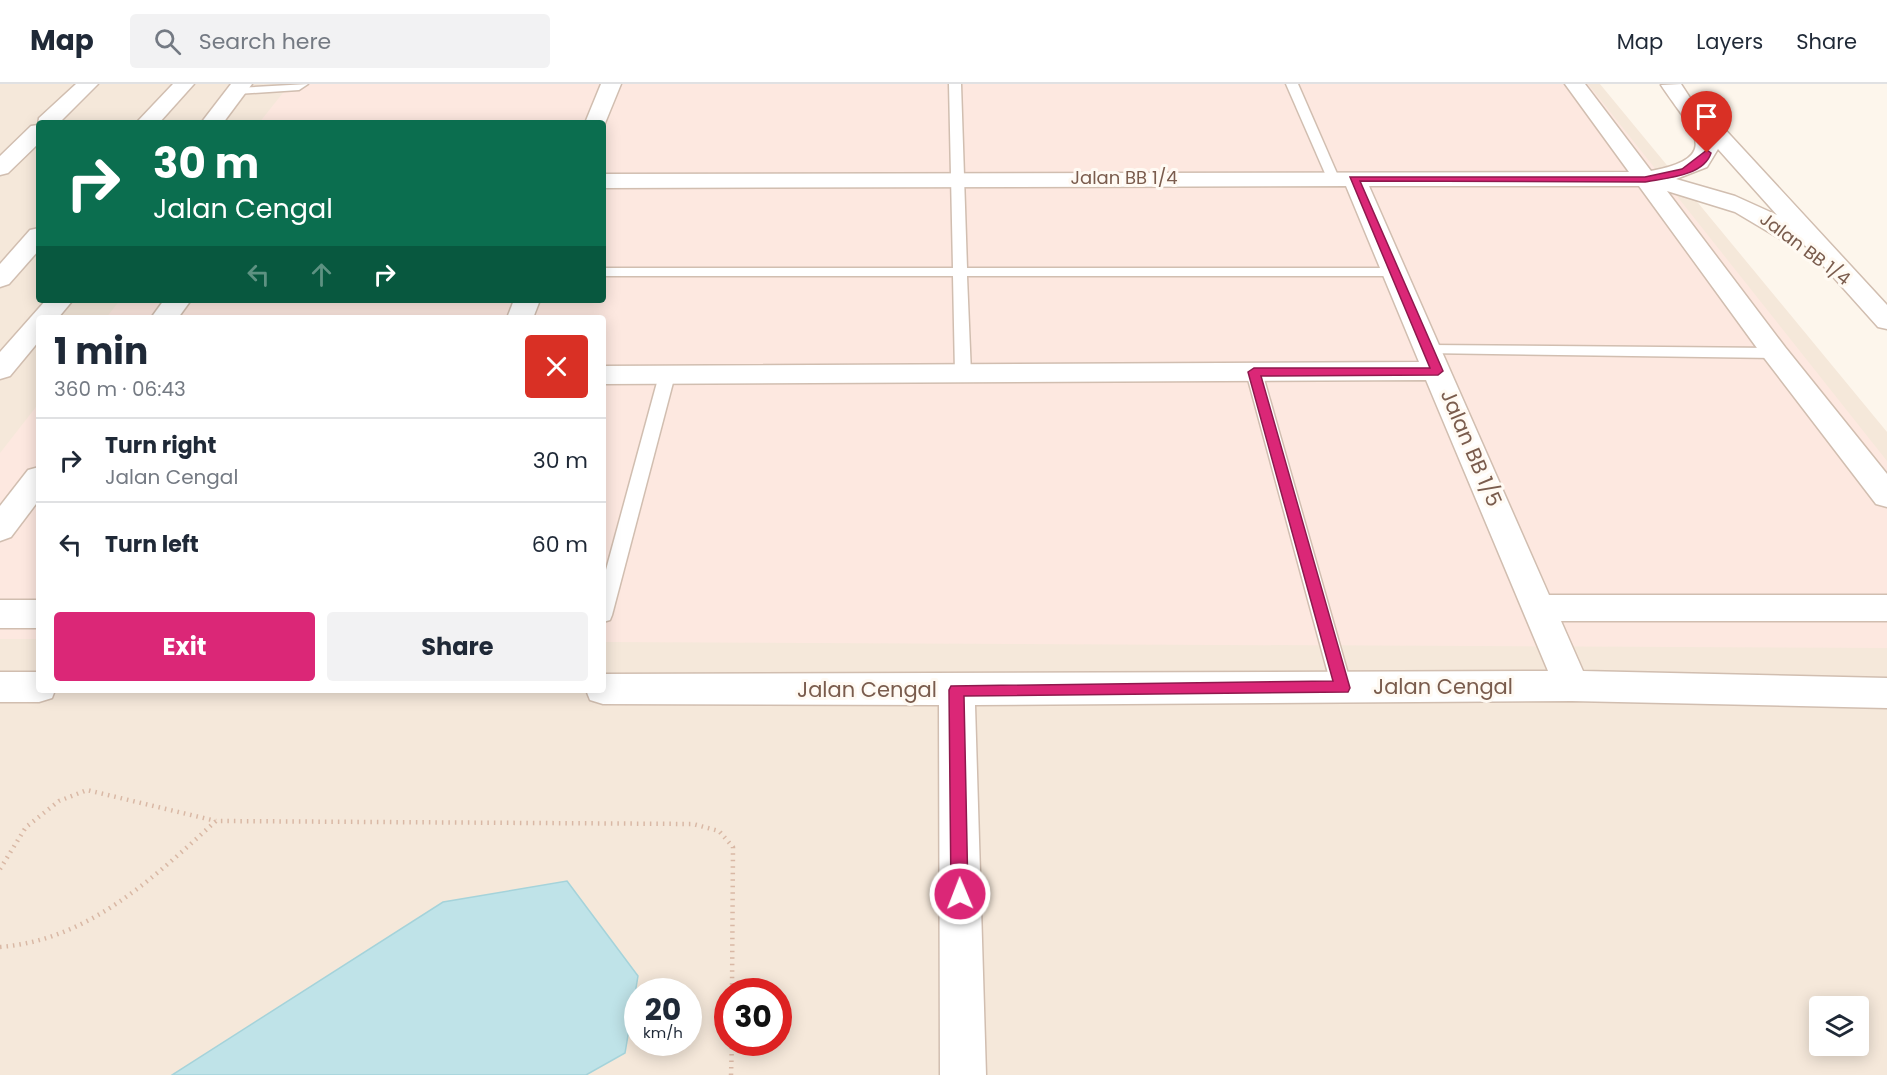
<!DOCTYPE html>
<html lang="en">
<head>
<meta charset="utf-8">
<style>
	body { margin:0; font-family:Poppins,sans-serif; background:#f2f2f3; color:#1f2937; height:100vh; display:flex; flex-direction:column; font-size:22px; white-space:nowrap }
	* { box-sizing:border-box; margin:0 }
	p { font-size:20px; color:#747a83 }
	.icon { flex:none; width:33px; height:33px; fill:none; stroke:currentColor; stroke-width:2; stroke-linecap:round; stroke-linejoin:round }
	.map { position:relative; flex:1; overflow:hidden }
	.details { position:absolute; left:36px; top:231px; width:570px; height:378px; display:flex; flex-direction:column; background:#fff; border-radius:6px; box-shadow:0 3px 15px #0003 }
	.details>* { flex:none }
	.banner { position:absolute; left:36px; top:36px; width:570px; height:183px; border-radius:6px; box-shadow:0 3px 15px #0003; background:#0b6e4f; color:#fff; overflow:hidden }
	.buttons { position:absolute; left:1809px; top:912px; display:grid; gap:12px }
	.buttons a { display:grid; place-items:center; width:60px; height:60px; border-radius:6px; background:#fff; box-shadow:0 3px 15px #0003; font-size:30px }
	.speed { position:absolute; left:624px; top:894px; display:flex; gap:12px; font-size:30px; font-weight:700; text-align:center }
	.speed>* { display:grid; place-content:center; width:78px; height:78px; border-radius:50%; background:#fff; box-shadow:0 3px 15px #0003; line-height:1 }
	.speed small { font-size:15px; font-weight:400 }
	.speed .limit { border:9px solid #d22; background:#fff; color:#111 }
	.pin { position:absolute; display:grid; place-items:center; width:51px; height:51px; color:#fff; margin:-62px -26px; border-radius:50% 50% 50% 0; rotate:-45deg; box-shadow:0 0 6px #0007 }
	.pin .icon { rotate:45deg }
	.me { position:absolute; width:66px; margin:-33px; rotate:359deg; stroke-linejoin:round; filter:drop-shadow(0 0 4px #0008) }
	.turn { display:flex; align-items:center; gap:21px; height:126px; padding:0 18px; font-size:27px }
	.turn .icon { width:78px; height:78px; stroke-width:2.5 }
	.turn b { display:block; font-size:42px; line-height:51px }
	.lanes { display:flex; align-items:center; height:57px; padding:0 18px; background:#0003; justify-content:center; gap:30px; direction:ltr }
	.lanes .off { opacity:.35 }
	.round { display:grid; place-items:center; flex:none; width:63px; height:63px; border-radius:6px; background:#f2f2f3 }
	.summary { display:flex; align-items:center; justify-content:space-between; height:102px; padding:0 18px }
	h1 { font-size:36px; font-weight:700; line-height:45px }
	.action { display:flex; gap:12px; margin-top:auto; padding:12px 18px }
	.action a { flex:1; height:69px; border-radius:6px; background:#db2777; color:#fff; font-size:24px; font-weight:700; line-height:69px; text-align:center }
	.action a+a { background:#f2f2f3; color:#1f2937 }
	ul { padding:0; list-style:none }
	li { display:flex; align-items:center; gap:18px; height:84px; padding:0 18px; border-top:2px solid #e0e1e3 }
	li div { flex:1 }
	li b { display:block; font-size:22px }
	li em { font-style:normal }
	header { display:flex; align-items:center; gap:36px; box-sizing:border-box; height:84px; padding:0 30px; background:#fff; border-bottom:2px solid #e0e1e3 }
	header strong { font-size:28px }
	nav { display:flex; gap:33px; margin-inline-start:auto; font-size:21px }
	.search { width:420px; height:54px; background:#f2f2f3; display:flex; align-items:center; gap:15px; box-sizing:border-box; padding:0 21px; border-radius:6px; color:#747a83; font-size:22px }
	.map>svg:first-child { display:block }
	.residential { fill:#f5e8da; fill-rule:evenodd }
	.commercial { fill:#fde8e0 }
	.water { fill:#bfe3e8; stroke:#a5d3da; stroke-width:1.5 }
	.lines { fill:none; stroke-linecap:round; stroke-linejoin:round }
	.lane-casing { stroke:#d1beb0; stroke-width:3 }
	.street-casing { stroke:#d1beb0; stroke-width:3 }
	.path { stroke:#d9b8a5; stroke-width:4.5; stroke-dasharray:1.5 5; stroke-linecap:butt }
	.lane { fill:#fff; fill-rule:evenodd }
	.street { fill:#fff; fill-rule:evenodd }
	.route { fill:#db2777; stroke:#8e194d; stroke-width:1.5 }
	.labels { text-anchor:middle; stroke-width:6; stroke-linejoin:round; paint-order:stroke }
	.far-street-label { font-size:18px; fill:#7a5c4d; stroke:#fffaf3 }
	.street-label { font-size:21px; fill:#7a5c4d; stroke:#fffaf3 }
</style>
</head>
<body>
<header>
<strong>Map</strong>
<div class="search"><svg class="icon" aria-label="search" viewBox="0 0 24 24"><circle cx="10" cy="10" r="6"/><path d="M15 15l6 6"/></svg>Search here</div>
<nav><a>Map</a><a>Layers</a><a>Share</a></nav>
</header>
<div class="map">
<svg width="1887" height="991" viewBox="0 0 1887 991">
	<rect width="100%" height="100%" fill="#fdf6ec"/>
	<path class="residential" d="M0 0H1600L1887 348V991H0ZM39 39H603V216H39ZM39 234H603V606H39ZM638 908H688V958H638ZM728 908H778V958H728ZM1820 922H1858V962H1820Z"/>
	<g class="commercial">
		<path d="M290 0H1588L1887 377V564L603 558V234H106L120 216H603V39H259Z"/>
		<path d="M39 319V555H0V369Z"/>
	</g>
	<path class="water" d="M567 797 638 892 625 969 586 991H172L443 818Z"/>
	<g class="lines">
		<g class="lane-casing">
			<g id="lane">
				<path d="M308 0 299 6 237 10 231 7 237 4Z"/>
				<path d="M949 0H961L967 184H1395L1402 188 1395 192H967L971 290 963 295 955 290 953 192H603V184H953Z"/>
				<path d="M1286 0H1298L1339 94 1337 97 1333 98 1327 94Z"/>
				<path d="M1429 261 1775 264 1782 269 1775 274 1424 269 1422 266 1424 263Z"/>
				<path d="M1254 283 1262 288 1352 604 1349 610 1342 612 1335 610 1332 604 1246 288Z"/>
				<path d="M667 286 675 291 612 531 610 536 603 538V497L659 291Z"/>
			</g>
		</g>
		<g class="street-casing">
			<g id="street">
				<path d="M76 0H98L59 39H39V59L8 89 0 91V72L31 42 38 41 39 34Z"/>
				<path d="M173 0H194L159 39H136Z"/>
				<path d="M231 0H252L223 39H201Z"/>
				<path d="M601 0H621L603 44V39H585Z"/>
				<path d="M1565 0H1585L1651 87C1727 73 1689 44 1661 1L1681 0 1698 26 1708 27 1887 221V245L1878 243 1801 157H1784L1735 128 1667 107 1785 263 1887 390V423L1876 420 1765 275 1639 102H1369L1549 511H1887V537H1561L1583 587 1887 594V624L1572 617 975 621 986 991H940L939 621 603 620 590 616 586 606H603V590L1548 587 1426 296 603 300V282L1419 278 1346 102 603 104V90L1629 88ZM1718 65 1777 131 1735 112 1676 95 1707 83Z"/>
				<path d="M39 144V166L9 200 0 203V180L30 146Z"/>
				<path d="M46 216H73L58 234H39V257L10 292 0 295V268Z"/>
				<path d="M164 216H191L178 234H151Z"/>
				<path d="M514 216H540L533 234H507Z"/>
				<path d="M39 383V416L11 453 0 457V422L28 386Z"/>
				<rect x="0" y="516" width="39" height="28"/>
				<path d="M0 588H39V606H55L52 614 39 618H0Z"/>
			</g>
		</g>
		<g class="path">
			<path d="M0 785 26 743 59 717 87 706 216 737"/>
			<path d="M0 863C89 856 153 794 216 737L693 740 719 747 733 763 732 908"/>
			<path d="M731 991 732 958"/>
		</g>
		<use href="#lane" class="lane"/>
		<use href="#street" class="street"/>
	</g>
	<path class="route" d="M1707 66 1711 69C1704 92 1666 94 1645 98L1360 97 1443 287 1438 291 1261 292 1350 604 1348 608 964 612 968 810 966 816 960 818 954 816 951 810 949 606 951 602 1333 597 1248 288 1254 284H1430L1350 93H1645L1682 85Z"/>
	<g class="labels">
		<g class="far-street-label">
			<text x="1124" y="100">Jalan BB 1/4</text>
			<text transform="translate(1805 165) rotate(37)" y="6">Jalan BB 1/4</text>
		</g>
		<g class="street-label">
			<text transform="translate(1471 364) rotate(67)" y="7">Jalan BB 1/5</text>
			<text x="1443" y="610">Jalan Cengal</text>
			<text x="867" y="613">Jalan Cengal</text>
		</g>
	</g>
</svg>
<div class="buttons">
<a><svg class="icon" aria-label="layers" viewBox="0 0 24 24"><path d="M12 4l9 5-9 5-9-5zM3 14l9 5 9-5"/></svg></a>
</div>
<div class="speed"><div>20<small>km/h</small></div><div class="limit">30</div></div>
<div class="pin" style="left:1707px;top:69px;background:#d93025"><svg class="icon" aria-label="arrive" viewBox="0 0 24 24"><path d="M6 21V4h12l-3 4 3 4H6"/></svg></div>
<svg class="me" style="left:960px;top:810px" viewBox="-20 -20 40 40"><circle r="17" fill="#db2777" stroke="#fff" stroke-width="3"/><path d="M0-11L8 9 0 5-8 9z" fill="#fff"/></svg>
<div class="banner">
<div class="turn"><svg class="icon" aria-label="right" viewBox="0 0 24 24"><path d="M7 20v-9h11M14 6l5 5-5 5"/></svg><div><b>30 m</b>Jalan Cengal</div></div>
<div class="lanes"><svg class="icon off" aria-label="left" viewBox="0 0 24 24"><path d="M17 20v-9H6M10 6l-5 5 5 5"/></svg><svg class="icon off" aria-label="ahead" viewBox="0 0 24 24"><path d="M12 20V5M6 11l6-6 6 6"/></svg><svg class="icon" aria-label="right" viewBox="0 0 24 24"><path d="M7 20v-9h11M14 6l5 5-5 5"/></svg></div>
</div>
<section class="details">
<div class="summary"><div><h1>1 min</h1><p>360 m · 06:43</p></div><a class="round" style="background:#d93025;color:#fff"><svg class="icon" aria-label="close" viewBox="0 0 24 24"><path d="M6 6l12 12M18 6L6 18"/></svg></a></div>
<ul>
<li><svg class="icon" aria-label="right" viewBox="0 0 24 24"><path d="M7 20v-9h11M14 6l5 5-5 5"/></svg><div><b>Turn right</b><p>Jalan Cengal</p></div><em>30 m</em></li>
<li><svg class="icon" aria-label="left" viewBox="0 0 24 24"><path d="M17 20v-9H6M10 6l-5 5 5 5"/></svg><div><b>Turn left</b></div><em>60 m</em></li>
</ul>
<div class="action"><a>Exit</a><a>Share</a></div>
</section>
</div>
</body>
</html>
